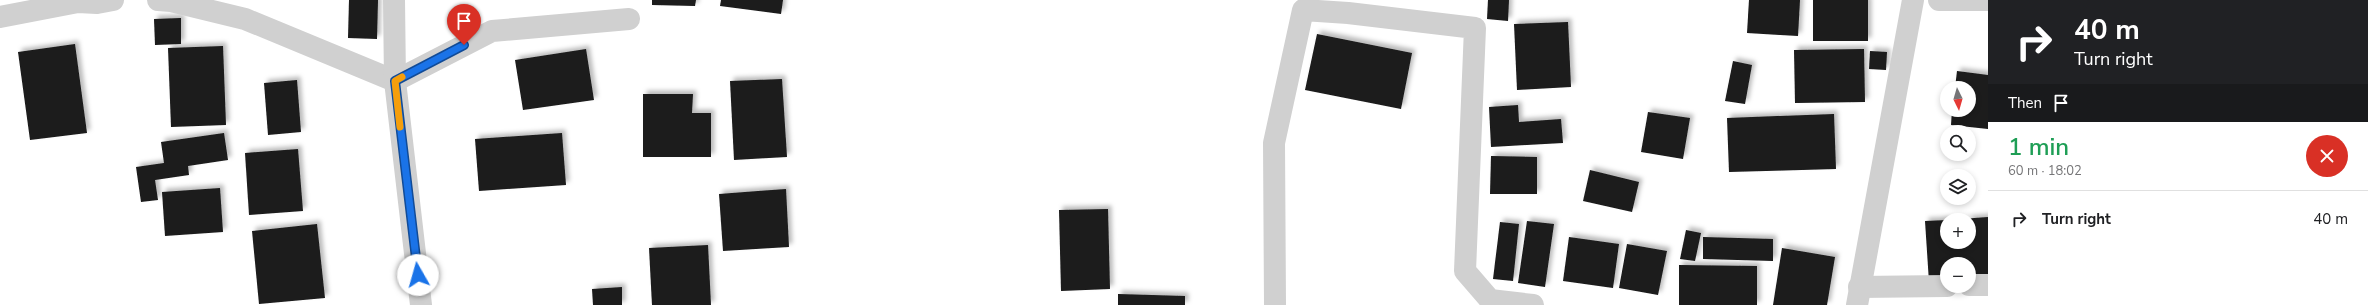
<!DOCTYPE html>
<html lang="en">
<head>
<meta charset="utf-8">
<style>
	body { margin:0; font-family:"Nunito Sans",sans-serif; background:#f6f6f6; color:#202124; height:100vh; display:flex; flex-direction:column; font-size:15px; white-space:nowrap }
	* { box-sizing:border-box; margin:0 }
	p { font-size:13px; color:#757577 }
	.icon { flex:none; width:22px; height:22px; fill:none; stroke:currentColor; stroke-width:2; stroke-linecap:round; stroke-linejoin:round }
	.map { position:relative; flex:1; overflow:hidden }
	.panel { display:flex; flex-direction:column; background:#fff; width:380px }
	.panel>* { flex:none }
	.guide { background:#202124; color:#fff; overflow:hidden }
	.needle { width:26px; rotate:175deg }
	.tools { position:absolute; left:1940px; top:81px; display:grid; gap:8px }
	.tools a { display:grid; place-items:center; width:36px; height:36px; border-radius:50%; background:#fff; box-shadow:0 2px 6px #0003; font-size:20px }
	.pin { position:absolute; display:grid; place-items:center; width:34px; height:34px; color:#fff; margin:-41px -17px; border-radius:50% 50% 50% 0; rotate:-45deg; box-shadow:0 0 4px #0007 }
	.pin .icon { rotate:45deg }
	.me { position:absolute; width:44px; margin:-22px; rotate:353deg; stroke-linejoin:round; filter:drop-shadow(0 0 3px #0008) }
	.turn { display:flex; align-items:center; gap:14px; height:84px; padding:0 20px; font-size:18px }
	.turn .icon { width:52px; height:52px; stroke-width:2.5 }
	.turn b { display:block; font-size:28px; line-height:34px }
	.then { display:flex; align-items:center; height:38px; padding:0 20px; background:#0003; gap:8px; font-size:15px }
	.round { display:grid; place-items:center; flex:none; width:42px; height:42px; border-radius:21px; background:#f6f6f6 }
	.overview { display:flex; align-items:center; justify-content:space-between; height:68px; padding:0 20px }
	h1 { font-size:24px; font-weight:600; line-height:30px; color:#1e9e55 }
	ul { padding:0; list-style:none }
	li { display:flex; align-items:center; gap:12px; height:56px; padding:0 20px; border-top:1px solid #e0e0e0 }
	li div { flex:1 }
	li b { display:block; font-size:15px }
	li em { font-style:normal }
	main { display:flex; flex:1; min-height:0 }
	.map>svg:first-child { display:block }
	.building { fill:#1a1a1a; filter:url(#shadow) }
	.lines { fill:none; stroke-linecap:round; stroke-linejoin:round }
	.minor { stroke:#d0d0d0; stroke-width:22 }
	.route-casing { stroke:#114b97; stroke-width:10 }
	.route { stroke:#1a73e8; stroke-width:7 }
	.slow { stroke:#f59e0b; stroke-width:7 }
</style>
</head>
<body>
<main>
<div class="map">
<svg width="1988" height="305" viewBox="0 0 1988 305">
	<defs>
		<filter id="shadow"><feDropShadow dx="3.5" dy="-3.5" stdDeviation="2" flood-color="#0004"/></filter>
	</defs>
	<rect width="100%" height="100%" fill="#fff"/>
	<g class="building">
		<path d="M349 0H378L377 39 348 38Z"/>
		<path d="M652 0H696L695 6 652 5Z"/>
		<path d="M721 0H783L781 14 720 6Z"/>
		<path d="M1488 0H1509L1508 21 1487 19Z"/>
		<path d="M1749 0H1800L1798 36 1747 33Z"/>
		<rect x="1813" y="0" width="55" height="41"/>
		<path d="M181 18V44L155 45 154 19Z"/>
		<path d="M1568 22 1571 87 1517 90 1514 24Z"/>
		<path d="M1317 34 1412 53 1401 109 1305 90Z"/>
		<path d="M75 44 87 133 30 140 18 52Z"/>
		<path d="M223 46 226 125 171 127 168 48Z"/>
		<path d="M586 49 594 100 523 110 515 60Z"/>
		<path d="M1864 49 1865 102 1795 103 1794 50Z"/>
		<path d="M1870 51 1887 52 1886 70 1869 69Z"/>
		<path d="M1733 61 1752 65 1745 104 1725 101Z"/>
		<path d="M1957 71 1988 75V129L1951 125 1952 110H1969V88H1955Z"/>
		<path d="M782 79 787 157 734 160 730 81Z"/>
		<path d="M297 80 301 132 268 135 264 83Z"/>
		<path d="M643 94H693L692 113H711V157H643Z"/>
		<path d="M1518 105 1519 122 1561 119 1563 143 1491 147 1489 107Z"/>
		<path d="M1648 112 1690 118 1683 159 1641 152Z"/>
		<path d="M1834 114 1836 169 1729 172 1727 118Z"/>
		<path d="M224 133 228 160 188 166 189 175 155 180 158 200 141 202 136 167 164 163 161 142Z"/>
		<path d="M562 133 566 185 479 191 475 139Z"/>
		<path d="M298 149 303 211 249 215 245 153Z"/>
		<path d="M1491 156 1537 157V194H1490Z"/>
		<path d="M1590 170 1639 182 1632 212 1583 201Z"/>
		<path d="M220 188 223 232 165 236 162 192Z"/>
		<path d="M786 189 789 247 723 251 719 194Z"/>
		<path d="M1108 209 1110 289 1061 291 1059 210Z"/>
		<path d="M1988 217V278L1969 280V264H1947V281L1929 282 1925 221 1947 220V242H1969V220L1961 219Z"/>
		<path d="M1527 221 1554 224 1545 287 1518 283Z"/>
		<path d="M1500 222 1519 224 1513 281 1493 279Z"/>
		<path d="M317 224 325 298 259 304 252 231Z"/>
		<path d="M1686 230 1701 233 1695 261 1680 259Z"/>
		<path d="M1569 237 1619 244 1613 288 1563 281Z"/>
		<path d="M1703 237 1773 239V261L1703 259Z"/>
		<path d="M1627 244 1667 251 1658 295 1619 288Z"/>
		<path d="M708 245 711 305H652L649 248Z"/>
		<path d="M1782 248 1835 257 1827 305H1773Z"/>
		<path d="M1679 265 1757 266V305H1679Z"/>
		<path d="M622 287V305H593L592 289Z"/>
		<path d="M1118 294 1185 296V305H1118Z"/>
	</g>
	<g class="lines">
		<g class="minor">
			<path d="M158 0 171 1 245 19 395 81 492 31 629 19"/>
			<path d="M394 0 395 81 421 305"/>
			<path d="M1939 0H1988"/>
			<path d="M0 17 78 2 97 3 113 0"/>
			<path d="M1969 285H1988"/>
			<path d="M1859 287 1947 286"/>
			<path d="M1275 305 1274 143 1303 10 1348 13 1475 28 1465 271 1490 300 1533 305"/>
			<path d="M1857 305 1913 0"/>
		</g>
	</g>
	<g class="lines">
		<g class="route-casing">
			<path id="route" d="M418 275 395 81 464 45"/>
		</g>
		<use href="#route" class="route"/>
		<path class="slow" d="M400 127 395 81 402 77"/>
	</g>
</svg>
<div class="tools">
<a><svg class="needle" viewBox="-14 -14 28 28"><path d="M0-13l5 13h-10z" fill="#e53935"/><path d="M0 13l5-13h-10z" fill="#757577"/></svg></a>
<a><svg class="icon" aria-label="search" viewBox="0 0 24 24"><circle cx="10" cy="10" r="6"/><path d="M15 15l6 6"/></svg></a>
<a><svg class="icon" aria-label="layers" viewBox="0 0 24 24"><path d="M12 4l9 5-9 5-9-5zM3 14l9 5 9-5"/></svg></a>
<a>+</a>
<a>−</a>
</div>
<div class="pin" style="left:464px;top:45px;background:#d93025"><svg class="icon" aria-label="arrive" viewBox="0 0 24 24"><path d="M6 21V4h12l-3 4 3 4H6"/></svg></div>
<svg class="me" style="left:418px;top:275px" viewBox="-20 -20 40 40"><circle r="19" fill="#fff"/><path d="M0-13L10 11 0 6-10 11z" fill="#1a73e8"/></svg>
</div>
<section class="panel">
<div class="guide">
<div class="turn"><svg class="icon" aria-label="right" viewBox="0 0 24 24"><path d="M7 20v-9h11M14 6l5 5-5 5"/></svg><div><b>40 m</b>Turn right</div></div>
<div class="then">Then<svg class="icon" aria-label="arrive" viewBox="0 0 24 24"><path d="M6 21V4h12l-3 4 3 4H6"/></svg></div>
</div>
<div class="overview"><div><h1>1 min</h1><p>60 m · 18:02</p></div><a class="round" style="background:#d93025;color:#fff"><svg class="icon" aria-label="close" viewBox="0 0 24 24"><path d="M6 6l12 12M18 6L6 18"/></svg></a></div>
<ul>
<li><svg class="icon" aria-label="right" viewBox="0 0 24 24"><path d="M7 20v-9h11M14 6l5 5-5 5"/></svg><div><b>Turn right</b></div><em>40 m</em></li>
</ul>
</section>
</main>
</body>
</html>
